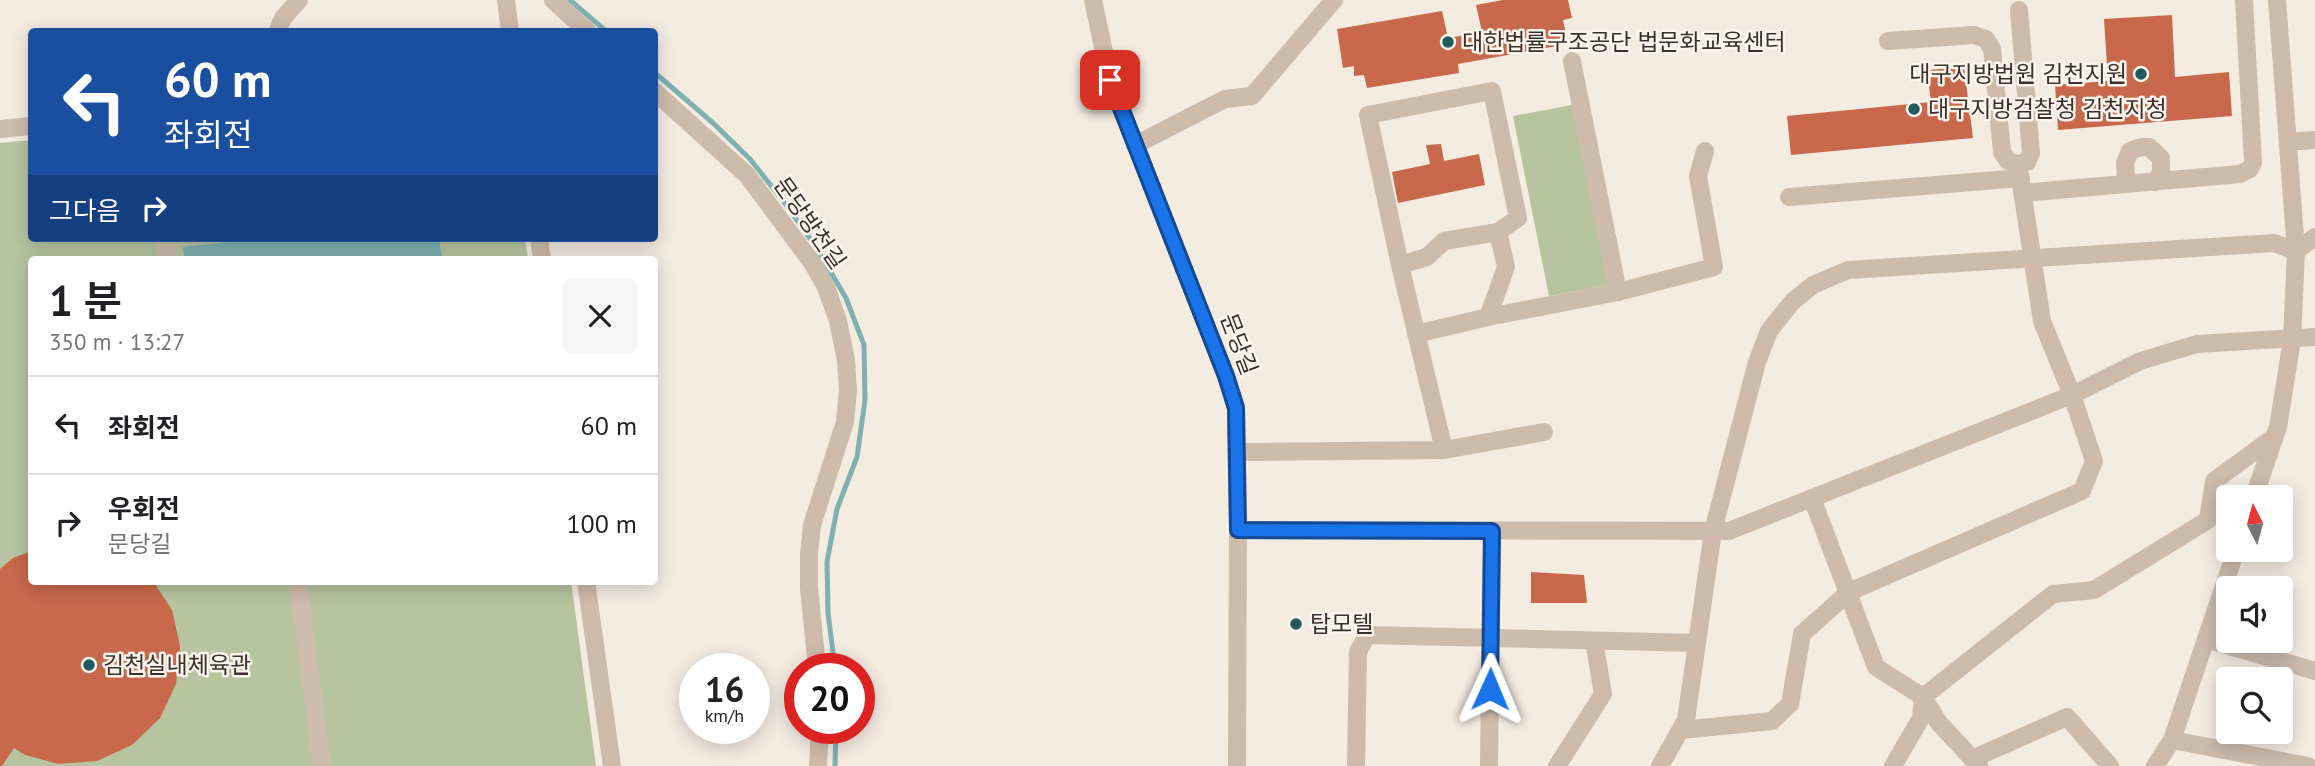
<!DOCTYPE html>
<html lang="ko">
<head>
<meta charset="utf-8">
<style>
	body { margin:0; font-family:"PT Sans","Noto Sans KR",sans-serif; background:#f6f6f6; color:#202124; height:100vh; display:flex; flex-direction:column; font-size:26px; white-space:nowrap }
	* { box-sizing:border-box; margin:0 }
	p { font-size:23px; color:#757577 }
	.icon { flex:none; width:38px; height:38px; fill:none; stroke:currentColor; stroke-width:2; stroke-linecap:round; stroke-linejoin:round }
	.map { position:relative; flex:1; overflow:hidden }
	.details { position:absolute; left:28px; top:256px; width:630px; height:329px; display:flex; flex-direction:column; background:#fff; border-radius:7px; box-shadow:0 4px 18px #0003 }
	.details>* { flex:none }
	.hud { position:absolute; left:28px; top:28px; width:630px; height:214px; border-radius:7px; box-shadow:0 4px 18px #0003; background:#1a4fa0; color:#fff; overflow:hidden }
	.needle { width:46px; rotate:354deg }
	.controls { position:absolute; left:2216px; top:485px; display:grid; gap:14px }
	.controls a { display:grid; place-items:center; width:77px; height:77px; border-radius:7px; background:#fff; box-shadow:0 4px 18px #0003; font-size:35px }
	.speed { position:absolute; left:679px; top:653px; display:flex; gap:14px; font-size:35px; font-weight:700; text-align:center }
	.speed>* { display:grid; place-content:center; width:91px; height:91px; border-radius:50%; background:#fff; box-shadow:0 4px 18px #0003; line-height:1 }
	.speed small { font-size:18px; font-weight:400 }
	.speed .limit { border:10px solid #d22; background:#fff; color:#111 }
	.pin { position:absolute; display:grid; place-items:center; width:60px; height:60px; color:#fff; margin:-30px; border-radius:14px; box-shadow:0 4px 10px #0006 }
	.me { position:absolute; width:77px; margin:-38px; rotate:1deg; stroke-linejoin:round; filter:drop-shadow(0 0 5px #0008) }
	.turn { display:flex; align-items:center; gap:24px; height:147px; padding:0 21px; font-size:32px }
	.turn .icon { width:91px; height:91px; stroke-width:2.5 }
	.turn b { display:block; font-size:49px; line-height:60px }
	.then { display:flex; align-items:center; height:66px; padding:0 21px; background:#0003; gap:14px; font-size:26px }
	.round { display:grid; place-items:center; flex:none; width:74px; height:74px; border-radius:7px; background:#f6f6f6 }
	.head { display:flex; align-items:center; justify-content:space-between; height:119px; padding:0 21px }
	h1 { font-size:42px; font-weight:600; line-height:52px }
	ul { padding:0; list-style:none }
	li { display:flex; align-items:center; gap:21px; height:98px; padding:0 21px; border-top:2px solid #e0e0e0 }
	li div { flex:1 }
	li b { display:block; font-size:26px }
	li em { font-style:normal }
	.map>svg:first-child { display:block }
	.green { fill:#b8c4a0 }
	.water { fill:#7fb0b2 }
	.lines { fill:none; stroke-linecap:round; stroke-linejoin:round }
	.stream { stroke:#7fb0b2; stroke-width:5 }
	.building { fill:#c8694b }
	.minor { stroke:#cdbbac; stroke-width:18 }
	.route-casing { stroke:#114b97; stroke-width:18 }
	.route { stroke:#1a73e8; stroke-width:12 }
	.poi-dot { fill:#1f5a5e; stroke:#fbf5ee; stroke-width:2.5 }
	.labels { text-anchor:middle; stroke-width:5; stroke-linejoin:round; paint-order:stroke }
	.poi-label { font-size:23px; fill:#3b302b; stroke:#fbf5ee; text-anchor:start }
	.street-label { font-size:23px; fill:#3b302b; stroke:#fbf5ee }
</style>
</head>
<body>
<div class="map">
<svg width="2315" height="766" viewBox="0 0 2315 766">
	<rect width="100%" height="100%" fill="#f4ebe1"/>
	<g class="green">
		<path d="M1572 105 1609 285 1549 296 1513 116Z"/>
		<path d="M31 140 32 238H525L528 259H32V581H571L596 766H0V143Z"/>
	</g>
	<path class="water" d="M263 238H439L442 259H184L183 247Z"/>
	<g class="lines">
		<g class="stream">
			<path d="M570 0 607 32"/>
			<path d="M654 72 713 123 750 159 787 206 816 247 846 298 864 345 865 400 857 457 837 509 827 562 828 613 835 668"/>
			<path d="M835 766 836 728"/>
		</g>
	</g>
	<g class="building">
		<path d="M1503 0H1568L1572 18 1563 20 1567 38 1557 39V46L1458 64 1459 73 1367 88 1364 75 1354 76V66L1343 68 1337 29 1442 11 1448 38 1482 32 1476 5Z"/>
		<path d="M2172 15 2175 77 2229 72 2232 116 2058 130 2055 85 2108 81 2104 19Z"/>
		<path d="M1964 67 1973 138 1791 155 1787 116 1931 102 1927 70Z"/>
		<path d="M1441 144 1444 161 1479 154 1485 185 1398 203 1392 172 1430 164 1426 145Z"/>
		<path d="M32 551V581H153L172 610 180 646 176 684 160 718 132 745 97 761 59 764 25 755 14 748 2 766H0V569L13 558Z"/>
		<path d="M1531 572 1584 575 1587 603H1531Z"/>
	</g>
	<g class="lines">
		<g class="minor">
			<path d="M506 0 510 32"/>
			<path d="M553 0 588 32"/>
			<path d="M1093 0 1110 80 1226 376 1236 408 1238 530 1237 766"/>
			<path d="M277 32 283 18 299 0"/>
			<path d="M1888 41 1974 35 1986 39 1992 49 2002 152 2008 161 2018 164 2027 162 2031 153 2019 10"/>
			<path d="M1572 61 1618 292"/>
			<path d="M654 91 747 175 813 264 826 287 838 321 846 360 848 390 845 422 812 525 809 554V588L817 668"/>
			<path d="M0 129 32 126"/>
			<path d="M2288 142 2315 140"/>
			<path d="M1135 145 1225 99 1252 96 1334 0"/>
			<path d="M2133 183 2126 178 2125 163 2130 151 2141 147H2149L2161 158V173L2155 182"/>
			<path d="M2022 193 2240 174 2250 169 2253 162 2244 0"/>
			<path d="M1789 197 2021 178"/>
			<path d="M165 238 168 259"/>
			<path d="M539 238 542 259"/>
			<path d="M1400 265 1368 115 1492 91 1518 218 1498 232"/>
			<path d="M1416 334 1488 317 1618 292 1714 267 1698 176 1705 151"/>
			<path d="M1444 450 1400 265 1427 257 1444 241 1498 232 1506 267 1488 317"/>
			<path d="M1237 452 1444 450 1544 432"/>
			<path d="M2254 497 2278 427 2292 340 2296 251 2277 0"/>
			<path d="M1812 498 1876 667 1923 697 1939 723 1979 766"/>
			<path d="M1238 530 1729 531 2072 395 2140 361 2197 344 2315 337"/>
			<path d="M298 581 322 766"/>
			<path d="M586 581 612 766"/>
			<path d="M2206 639 2315 671"/>
			<path d="M1681 730 1772 721 1790 704 1802 634 1849 592 2082 491 2094 461 2072 395 2042 321 2018 164"/>
			<path d="M2172 740 2308 766"/>
			<path d="M1972 759 2067 717 2110 766"/>
			<path d="M818 766 820 728"/>
			<path d="M1356 766 1358 652 1367 635 1697 643"/>
			<path d="M1489 766 1492 531"/>
			<path d="M1557 766 1603 694 1594 641"/>
			<path d="M1660 766 1686 720 1713 531 1757 362 1769 331 1792 302 1813 285 1848 270 2274 243 2296 251 2315 237"/>
			<path d="M1893 766 1921 718 1923 697 2053 594 2094 590 2208 520 2214 481 2274 437"/>
			<path d="M2155 766 2172 740 2236 550"/>
		</g>
	</g>
	<g class="lines">
		<g class="route-casing">
			<path id="route" d="M1110 80 1226 376 1236 408 1238 530 1492 531 1490 689"/>
		</g>
		<use href="#route" class="route"/>
	</g>
	<g class="poi-dot">
		<circle cx="1448" cy="42" r="7"/>
		<circle cx="2141" cy="74" r="7"/>
		<circle cx="1914" cy="109" r="7"/>
		<circle cx="1296" cy="624" r="7"/>
		<circle cx="89" cy="665" r="7"/>
	</g>
	<g class="labels">
		<g class="poi-label">
			<text x="1462" y="50">대한법률구조공단 법문화교육센터</text>
			<text x="2127" y="82" text-anchor="end">대구지방법원 김천지원</text>
			<text x="1928" y="117">대구지방검찰청 김천지청</text>
			<text x="1310" y="632">탑모텔</text>
			<text x="103" y="673">김천실내체육관</text>
		</g>
		<g class="street-label">
			<text transform="translate(810 223) rotate(55)" y="8">문당방천길</text>
			<text transform="translate(1239 344) rotate(69)" y="8">문당길</text>
		</g>
	</g>
</svg>
<div class="controls">
<a><svg class="needle" viewBox="-14 -14 28 28"><path d="M0-13l5 13h-10z" fill="#e53935"/><path d="M0 13l5-13h-10z" fill="#757577"/></svg></a>
<a><svg class="icon" aria-label="sound" viewBox="0 0 24 24"><path d="M4 9h4l5-4v14l-5-4H4zM17 9q2 3 0 6"/></svg></a>
<a><svg class="icon" aria-label="search" viewBox="0 0 24 24"><circle cx="10" cy="10" r="6"/><path d="M15 15l6 6"/></svg></a>
</div>
<div class="speed"><div>16<small>km/h</small></div><div class="limit">20</div></div>
<div class="pin" style="left:1110px;top:80px;background:#d93025"><svg class="icon" aria-label="arrive" viewBox="0 0 24 24"><path d="M6 21V4h12l-3 4 3 4H6"/></svg></div>
<svg class="me" style="left:1490px;top:689px" viewBox="-20 -20 40 40"><path d="M0-17L14 15 0 8-14 15z" fill="#1a73e8" stroke="#fff" stroke-width="4"/></svg>
<div class="hud">
<div class="turn"><svg class="icon" aria-label="left" viewBox="0 0 24 24"><path d="M17 20v-9H6M10 6l-5 5 5 5"/></svg><div><b>60 m</b>좌회전</div></div>
<div class="then">그다음<svg class="icon" aria-label="right" viewBox="0 0 24 24"><path d="M7 20v-9h11M14 6l5 5-5 5"/></svg></div>
</div>
<section class="details">
<div class="head"><div><h1>1 분</h1><p>350 m · 13:27</p></div><a class="round"><svg class="icon" aria-label="close" viewBox="0 0 24 24"><path d="M6 6l12 12M18 6L6 18"/></svg></a></div>
<ul>
<li><svg class="icon" aria-label="left" viewBox="0 0 24 24"><path d="M17 20v-9H6M10 6l-5 5 5 5"/></svg><div><b>좌회전</b></div><em>60 m</em></li>
<li><svg class="icon" aria-label="right" viewBox="0 0 24 24"><path d="M7 20v-9h11M14 6l5 5-5 5"/></svg><div><b>우회전</b><p>문당길</p></div><em>100 m</em></li>
</ul>
</section>
</div>
</body>
</html>
